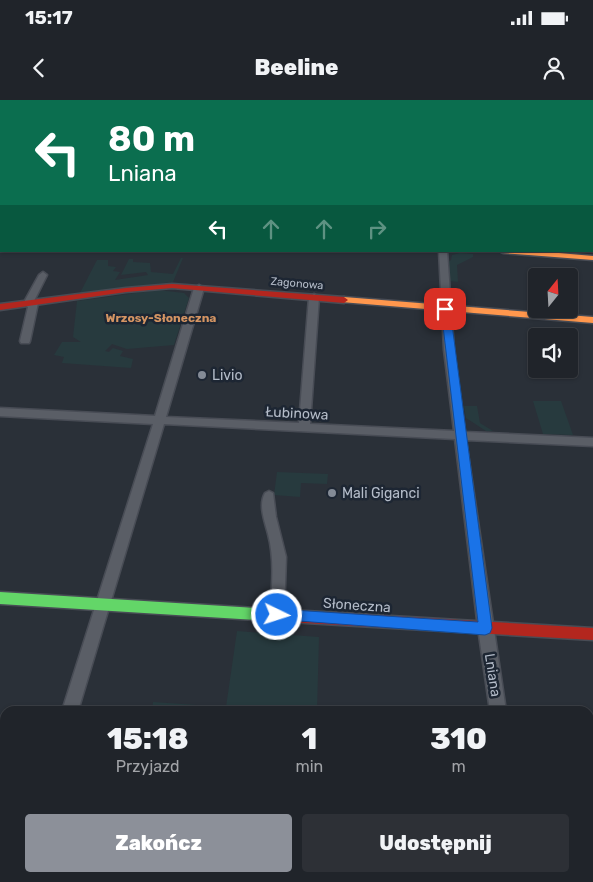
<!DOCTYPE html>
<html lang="pl">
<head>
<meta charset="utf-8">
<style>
	body { margin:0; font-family:Rubik,sans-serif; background:#2d3036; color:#f1f3f6; height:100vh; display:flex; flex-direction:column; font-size:19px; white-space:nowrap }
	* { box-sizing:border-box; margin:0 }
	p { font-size:16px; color:#a2a4a8 }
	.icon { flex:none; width:28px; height:28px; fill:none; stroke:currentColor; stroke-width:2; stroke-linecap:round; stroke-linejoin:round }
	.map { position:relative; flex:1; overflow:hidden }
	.side { position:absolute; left:0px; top:606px; width:594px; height:176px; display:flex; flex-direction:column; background:#20242a; border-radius:15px 15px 0 0; box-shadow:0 1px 4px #0004,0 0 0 1px #3d4147 }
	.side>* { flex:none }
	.top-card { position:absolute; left:0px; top:0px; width:594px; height:152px; box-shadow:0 1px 4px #0004,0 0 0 1px #3d4147; background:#0b6e4f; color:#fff; overflow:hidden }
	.needle { width:32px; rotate:18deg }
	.controls { position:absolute; left:528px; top:168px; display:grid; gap:10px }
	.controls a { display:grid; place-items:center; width:50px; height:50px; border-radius:5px; background:#20242a; box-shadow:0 1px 4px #0004,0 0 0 1px #3d4147; font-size:25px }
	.pin { position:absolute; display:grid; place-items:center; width:42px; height:42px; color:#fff; margin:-21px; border-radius:10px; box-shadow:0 2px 8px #0006 }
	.me { position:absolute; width:55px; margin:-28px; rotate:94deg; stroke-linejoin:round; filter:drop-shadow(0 0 4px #0008) }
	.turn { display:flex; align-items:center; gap:18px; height:105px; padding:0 25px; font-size:22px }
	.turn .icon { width:65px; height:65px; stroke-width:2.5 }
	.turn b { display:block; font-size:35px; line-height:42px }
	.lanes { display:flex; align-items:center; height:48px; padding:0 25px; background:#0003; justify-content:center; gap:25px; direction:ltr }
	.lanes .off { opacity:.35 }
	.eta { display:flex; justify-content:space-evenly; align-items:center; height:85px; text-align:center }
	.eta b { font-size:30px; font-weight:800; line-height:35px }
	.action { display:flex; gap:10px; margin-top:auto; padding:10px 25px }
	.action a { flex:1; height:58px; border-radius:5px; background:#8c9099; color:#fff; font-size:20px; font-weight:800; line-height:58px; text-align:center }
	.action a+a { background:#2d3036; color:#f1f3f6 }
	.status { display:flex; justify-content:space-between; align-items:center; height:35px; padding:0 25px; background:#20242a; direction:ltr }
	.status svg { height:14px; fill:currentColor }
	header { display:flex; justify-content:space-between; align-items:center; height:65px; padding:0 25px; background:#20242a; font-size:22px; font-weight:800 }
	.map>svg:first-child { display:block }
	.green { fill:#273a3e }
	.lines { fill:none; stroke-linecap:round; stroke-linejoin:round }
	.street-casing { stroke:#484c55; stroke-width:3 }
	.fast-casing { stroke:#484c55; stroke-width:3 }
	.slow-casing { stroke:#484c55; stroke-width:3 }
	.jam-casing { stroke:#484c55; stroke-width:3 }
	.street { fill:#5a5e66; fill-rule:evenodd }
	.fast { fill:#63d668; fill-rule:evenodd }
	.slow { fill:#ff974d; fill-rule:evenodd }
	.jam { fill:#b3261e; fill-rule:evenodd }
	.route { fill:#1a73e8; stroke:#114b97 }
	.poi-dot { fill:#848b96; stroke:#1d2633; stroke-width:2 }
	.labels { text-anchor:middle; stroke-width:5; stroke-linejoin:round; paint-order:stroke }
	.far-street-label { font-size:11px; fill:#b4bcc9; stroke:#1d2633 }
	.far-neighbourhood-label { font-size:12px; font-weight:bold; fill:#d59563; stroke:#1d2633 }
	.poi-label { font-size:14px; fill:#b4bcc9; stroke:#1d2633; text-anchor:start }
	.street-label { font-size:14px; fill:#b4bcc9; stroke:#1d2633 }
</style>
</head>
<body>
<div class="status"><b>15:17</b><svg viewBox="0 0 49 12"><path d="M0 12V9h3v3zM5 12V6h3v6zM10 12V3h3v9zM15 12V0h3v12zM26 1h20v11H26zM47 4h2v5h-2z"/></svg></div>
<header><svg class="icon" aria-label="back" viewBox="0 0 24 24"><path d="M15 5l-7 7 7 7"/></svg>Beeline<svg class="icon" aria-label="person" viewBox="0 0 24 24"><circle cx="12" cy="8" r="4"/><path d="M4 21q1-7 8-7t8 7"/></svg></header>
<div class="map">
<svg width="593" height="782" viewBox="0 0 593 782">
	<rect width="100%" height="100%" fill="#2a3038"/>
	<g class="green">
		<path d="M460 153 473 154V157L457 165 458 182 450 181 448 162 451 160 452 155Z"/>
		<path d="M181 158H183L173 182 80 193 97 160H108V166L116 167 113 171 120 172 115 180 148 175 146 172 121 175 129 159H133V162L150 163 151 172 173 174Z"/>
		<path d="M158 190 184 193 189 198 174 245 127 249 112 244 105 251 109 252 113 248 123 251 120 256 133 259 131 268 62 263 64 257 54 255 62 242H81L73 237 77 201Z"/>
		<path d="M533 301H561L573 335 543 334Z"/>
		<path d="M464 306H477L480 323 493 331H486L466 318Z"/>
		<path d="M277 372 328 374 327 384 301 383 300 397 274 395Z"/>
		<path d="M237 531 319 537 317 611H152L153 602 226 607Z"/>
		<path d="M114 778H370V782H113Z"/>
	</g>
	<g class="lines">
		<g class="street-casing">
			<g id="street">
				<path d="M133 0H142L143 1H134Z"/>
				<rect x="283" y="0" width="6" height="1"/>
				<rect x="0" y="52" width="1" height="4"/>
				<rect x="592" y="80" width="1" height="4"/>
				<path d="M439 151H447L454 250 465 332 593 338V346L466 340 506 611H490L478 528 455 339 164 324 78 611H62L153 324 0 316V308L155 316 194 188 199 185 204 188 166 317 299 323 309 197 314 194 319 197 310 324 454 331 444 250Z"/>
				<path d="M43 172 47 175 34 201 38 203 30 241 29 243H21L20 241 28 207 23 204 39 175Z"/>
				<path d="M269 391 273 393 276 417 286 457 284 515 282 520 277 521 272 520 270 515C272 488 275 460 268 434 265 422 258 405 265 393Z"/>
				<path d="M9 778H29L28 782H8Z"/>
				<path d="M513 778H532L533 782H513Z"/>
			</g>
		</g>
		<g class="fast-casing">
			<path id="fast" d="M0 492 289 510 294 512 296 516 294 520 289 522 0 504Z"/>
		</g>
		<g class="slow-casing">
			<g id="slow">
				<rect x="0" y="123" width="1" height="4"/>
				<path d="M499 151H536L593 156V160L503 153Z"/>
				<path d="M344 197 593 217V223L341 202V198Z"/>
			</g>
		</g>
		<g class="jam-casing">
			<g id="jam">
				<path d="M172 184 344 197 348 200 344 203 172 188 126 192 0 210V204L126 188Z"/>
				<path d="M289 510 593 528V540L289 522 284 520 282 516 284 512Z"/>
			</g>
		</g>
		<use href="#street" class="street"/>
		<use href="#fast" class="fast"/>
		<use href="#slow" class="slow"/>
		<use href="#jam" class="jam"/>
	</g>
	<path class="route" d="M445 206 450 209 492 528 490 533 485 535 272 519 270 515 272 511 277 509 478 522 441 209Z"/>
	<g class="poi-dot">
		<circle cx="202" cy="275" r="5"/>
		<circle cx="332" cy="393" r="5"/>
	</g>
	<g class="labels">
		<g class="far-street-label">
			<text transform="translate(297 183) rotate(5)" y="4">Zagonowa</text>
		</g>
		<g class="far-neighbourhood-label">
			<text x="161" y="222">Wrzosy-Słoneczna</text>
		</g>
		<g class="poi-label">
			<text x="212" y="280">Livio</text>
			<text x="342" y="398">Mali Giganci</text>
		</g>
		<g class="street-label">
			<text transform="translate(297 313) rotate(3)" y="5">Łubinowa</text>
			<text transform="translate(357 505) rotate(4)" y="5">Słoneczna</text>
			<text transform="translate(493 575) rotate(81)" y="5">Lniana</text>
		</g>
	</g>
</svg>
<div class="controls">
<a><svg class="needle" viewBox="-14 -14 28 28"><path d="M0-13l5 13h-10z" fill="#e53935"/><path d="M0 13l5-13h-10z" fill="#a2a4a8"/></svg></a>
<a><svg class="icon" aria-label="sound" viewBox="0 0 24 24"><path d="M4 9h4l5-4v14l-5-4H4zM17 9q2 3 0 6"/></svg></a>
</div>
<div class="pin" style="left:445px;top:209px;background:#d93025"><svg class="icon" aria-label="arrive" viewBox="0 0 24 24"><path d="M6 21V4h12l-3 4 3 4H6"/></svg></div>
<svg class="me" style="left:277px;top:515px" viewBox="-20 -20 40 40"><circle r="17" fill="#1a73e8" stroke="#fff" stroke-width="3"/><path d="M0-11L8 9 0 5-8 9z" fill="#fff"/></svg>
<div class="top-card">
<div class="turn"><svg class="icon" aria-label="left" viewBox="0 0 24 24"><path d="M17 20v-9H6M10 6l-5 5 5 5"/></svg><div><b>80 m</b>Lniana</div></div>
<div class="lanes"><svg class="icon" aria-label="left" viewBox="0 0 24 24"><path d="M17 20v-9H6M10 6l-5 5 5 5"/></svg><svg class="icon off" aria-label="ahead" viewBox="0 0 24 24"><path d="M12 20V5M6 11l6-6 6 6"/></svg><svg class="icon off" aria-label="ahead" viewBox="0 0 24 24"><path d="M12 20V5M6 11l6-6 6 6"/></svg><svg class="icon off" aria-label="right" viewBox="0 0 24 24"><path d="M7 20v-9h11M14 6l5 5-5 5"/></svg></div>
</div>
<section class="side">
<div class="eta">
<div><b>15:18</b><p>Przyjazd</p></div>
<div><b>1</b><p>min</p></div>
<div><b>310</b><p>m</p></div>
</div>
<div class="action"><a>Zakończ</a><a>Udostępnij</a></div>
</section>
</div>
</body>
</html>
